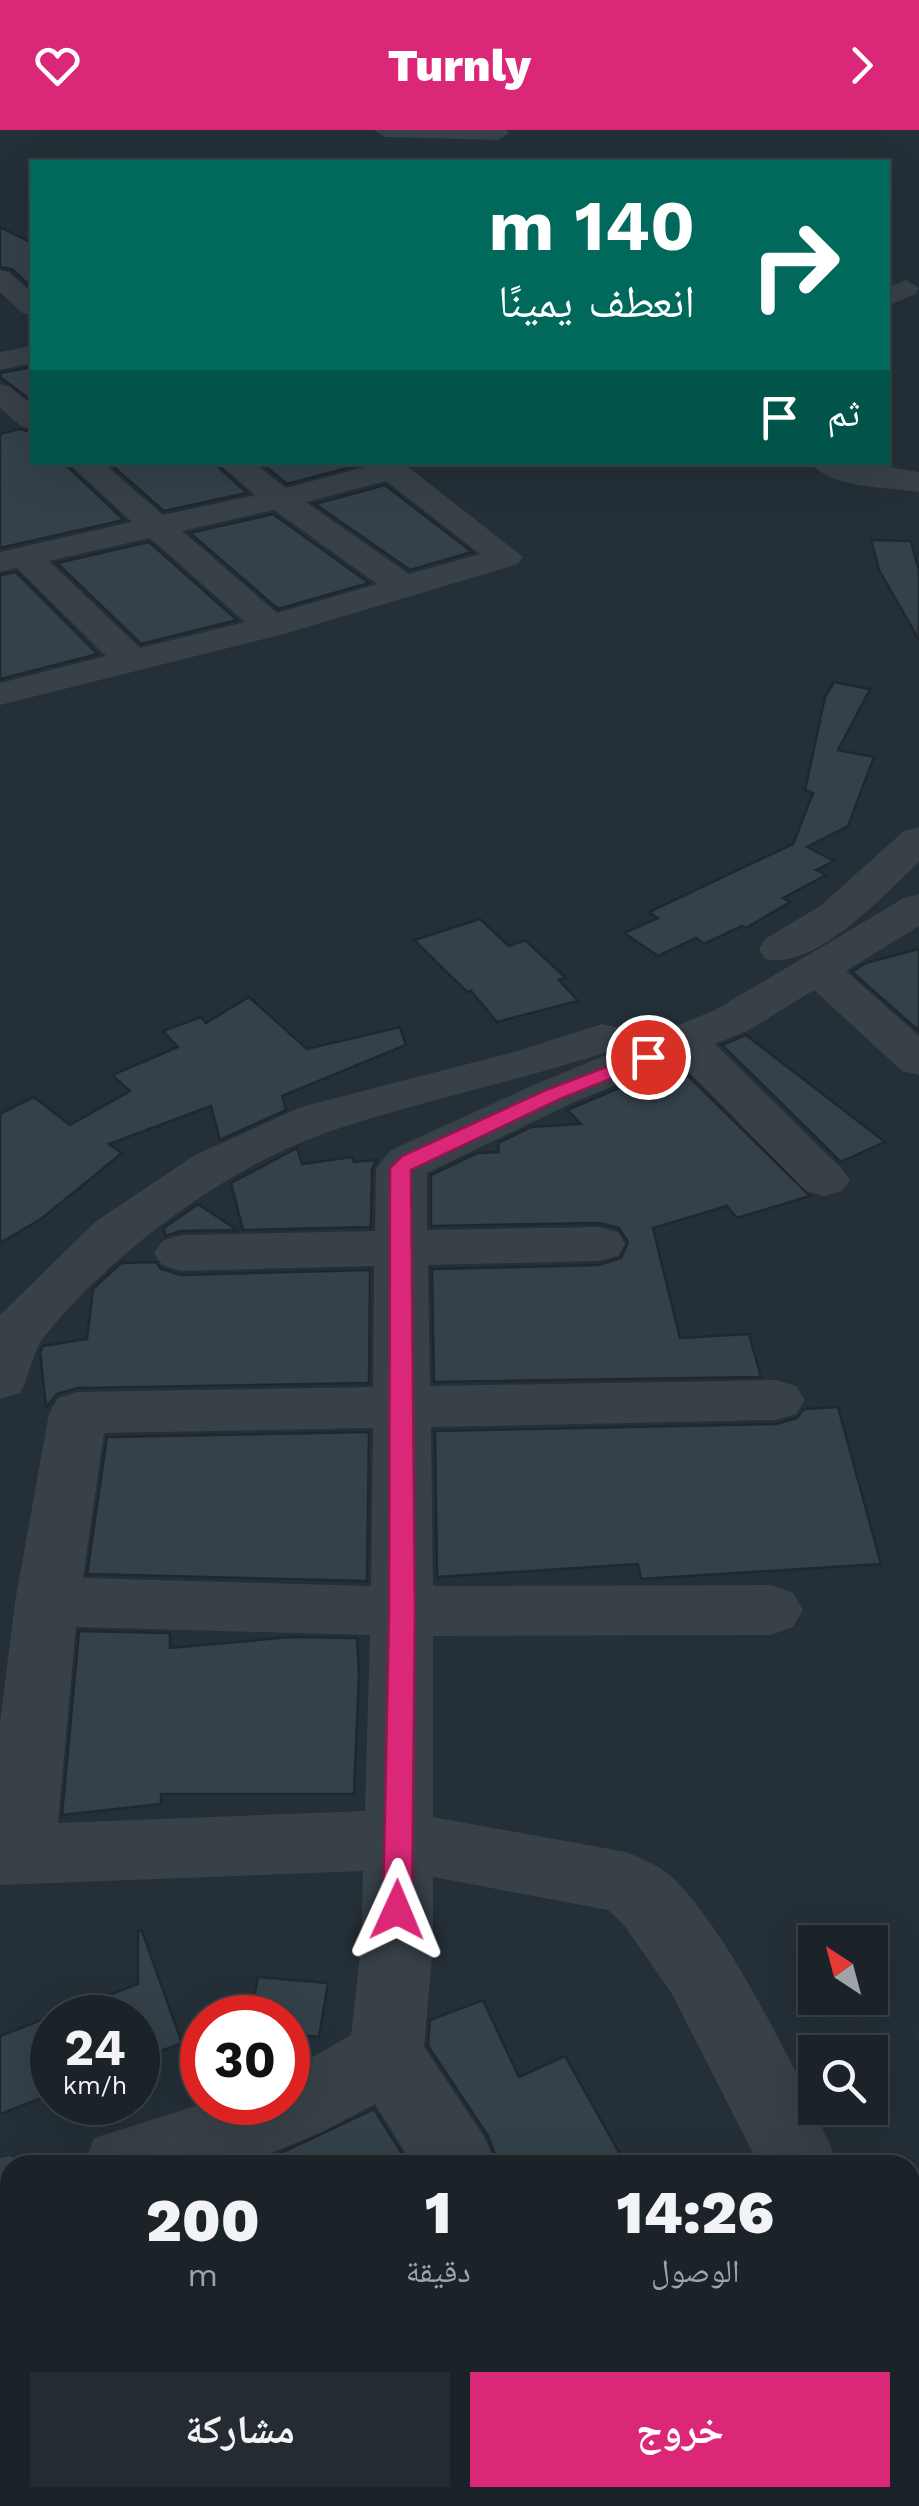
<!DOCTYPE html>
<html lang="ar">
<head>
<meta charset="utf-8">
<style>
	body { margin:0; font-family:"Work Sans","Noto Naskh Arabic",sans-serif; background:#242b31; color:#f1f3f6; direction:rtl; height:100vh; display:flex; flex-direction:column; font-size:38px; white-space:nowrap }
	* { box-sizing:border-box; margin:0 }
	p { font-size:32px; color:#a0a4a8 }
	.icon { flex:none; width:55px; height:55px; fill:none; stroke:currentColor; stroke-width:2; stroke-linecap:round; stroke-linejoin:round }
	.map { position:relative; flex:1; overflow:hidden; direction:ltr }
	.sheet { position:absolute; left:0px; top:2025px; width:920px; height:352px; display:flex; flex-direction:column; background:#1b2329; border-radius:30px 30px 0 0; box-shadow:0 10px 40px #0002,0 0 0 2px #394046; direction:rtl }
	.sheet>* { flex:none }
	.hud { position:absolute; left:30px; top:30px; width:860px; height:305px; border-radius:0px; box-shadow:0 10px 40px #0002,0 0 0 2px #394046; direction:rtl; background:#00695c; color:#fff; overflow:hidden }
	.needle { width:65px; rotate:324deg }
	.fabs { position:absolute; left:798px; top:1795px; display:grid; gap:20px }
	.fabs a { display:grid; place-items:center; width:90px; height:90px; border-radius:0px; background:#1b2329; box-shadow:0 10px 40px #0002,0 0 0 2px #394046; font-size:50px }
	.speed { position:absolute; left:30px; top:1865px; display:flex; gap:20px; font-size:50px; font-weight:700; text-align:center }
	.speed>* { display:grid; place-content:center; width:130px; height:130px; border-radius:50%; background:#1b2329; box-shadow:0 10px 40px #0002,0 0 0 2px #394046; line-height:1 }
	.speed small { font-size:25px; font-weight:400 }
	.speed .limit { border:15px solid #d22; background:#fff; color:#111 }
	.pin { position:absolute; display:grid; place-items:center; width:85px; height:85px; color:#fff; margin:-42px; border:5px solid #fff; border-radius:50%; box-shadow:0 2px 10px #0007 }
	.me { position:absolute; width:110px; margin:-55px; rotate:1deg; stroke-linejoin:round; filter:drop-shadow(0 0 8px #0008) }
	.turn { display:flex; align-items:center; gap:35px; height:210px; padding:0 30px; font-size:45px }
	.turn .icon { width:130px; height:130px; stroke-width:2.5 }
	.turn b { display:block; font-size:70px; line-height:85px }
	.then { display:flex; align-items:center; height:95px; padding:0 30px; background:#0003; gap:20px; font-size:38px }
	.eta { display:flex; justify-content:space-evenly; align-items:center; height:170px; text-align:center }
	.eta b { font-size:60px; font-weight:800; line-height:70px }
	.button { display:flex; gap:20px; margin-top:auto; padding:20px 30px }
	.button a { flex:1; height:115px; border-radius:0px; background:#db2777; color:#fff; font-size:40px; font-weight:800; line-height:115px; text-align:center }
	.button a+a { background:#242b31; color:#f1f3f6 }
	header { display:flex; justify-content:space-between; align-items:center; height:130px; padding:0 30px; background:#db2777; color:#fff; font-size:45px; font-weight:800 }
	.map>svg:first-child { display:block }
	.building { fill:#34414a; stroke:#1f282e; stroke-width:2.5 }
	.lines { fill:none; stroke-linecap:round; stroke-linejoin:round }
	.minor { fill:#374147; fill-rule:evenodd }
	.route { fill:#db2777; stroke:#8e194d; stroke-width:2.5 }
</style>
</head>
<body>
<header><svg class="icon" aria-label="forward" viewBox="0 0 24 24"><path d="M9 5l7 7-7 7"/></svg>Turnly<svg class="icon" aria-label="heart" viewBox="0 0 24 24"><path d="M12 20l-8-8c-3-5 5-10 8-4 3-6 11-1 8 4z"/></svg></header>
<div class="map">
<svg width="919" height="2376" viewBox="0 0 919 2376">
	<rect width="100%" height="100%" fill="#242f37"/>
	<g class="building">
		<path d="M0 97 32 113V158L12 139 0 137Z"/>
		<path d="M32 237V271L0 247V243Z"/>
		<path d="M19 299 32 302V332H63L124 390 0 418V304Z"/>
		<path d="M108 332H213L247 363 164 381Z"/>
		<path d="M260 332H350L355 336 287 354Z"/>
		<path d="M385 355 472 422 410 440 315 374Z"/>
		<path d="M273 384 369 453 278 479 190 403Z"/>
		<path d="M871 410 911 411 919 441V510L879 440Z"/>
		<path d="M149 412 237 490 141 514 57 433Z"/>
		<path d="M16 442 98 524 0 549V445Z"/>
		<path d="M834 552 870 559 838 620 874 627 848 696 807 717 834 731 816 740 826 745 783 768 790 772 746 798 742 796 704 814 696 808 658 826 624 803 658 788 649 782 793 714 813 663 805 660 825 567Z"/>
		<path d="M480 789 509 816 525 810 566 848 559 850 578 871 497 892 471 861 467 862 414 810Z"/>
		<path d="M919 819V901L852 842 866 833Z"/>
		<path d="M249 867 307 919 400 897 406 915 282 966 286 980 220 1010 211 976 109 1014 122 1023 41 1089 0 1113V984L34 967 70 995 130 961 112 945 178 917 163 901 201 887 206 893Z"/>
		<path d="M746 905 885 1012 841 1032 722 915Z"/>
		<path d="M676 934 810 1066 737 1088 727 1076 653 1098 680 1208 749 1204 761 1247 434 1252 432 1139 599 1135 621 1128 628 1112 619 1098 599 1093 431 1096V1045L477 1023 499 1022 498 1013 531 997 581 994 567 980Z"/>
		<path d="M297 1018 302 1034 352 1027 354 1032 377 1030 372 1038 371 1097 243 1100 231 1053Z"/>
		<path d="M198 1074 237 1100 181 1101 165 1106 164 1098Z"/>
		<path d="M156 1132 161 1139 181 1145 370 1140 369 1253 78 1258 57 1264 46 1277 40 1222 43 1216 87 1209 93 1159 121 1133Z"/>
		<path d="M838 1277 881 1434 641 1449 638 1434 437 1447 435 1301 776 1294 797 1288 804 1279Z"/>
		<path d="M369 1302 367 1451 87 1444 107 1307Z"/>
		<path d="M79 1501 170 1503V1518L291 1507 357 1508 359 1543 354 1664H161V1674L62 1685Z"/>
		<path d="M138 1801H142L182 1913 138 1930V1888L57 1885 138 1854Z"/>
		<path d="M258 1847 328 1853 319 1907 288 1904V1888H250Z"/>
		<path d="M483 1870 519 1947 565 1926 626 2035H499L488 2006 428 1916 430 1890Z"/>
		<path d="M52 1886V1964L0 1984V1906Z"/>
		<path d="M374 1979 409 2035H259L270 2028Z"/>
	</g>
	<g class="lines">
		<g class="minor">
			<path d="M374 0H507L509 3 498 10 385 7Z"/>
			<path d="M0 140 9 142 32 163V185L22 183 0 162Z"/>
			<path d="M906 150 919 158 915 164 888 176V157Z"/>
			<path d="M32 216V233L0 240V222Z"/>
			<path d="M0 254 10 257 32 275V299L21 296 0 278Z"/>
			<path d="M67 332H102L163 385 255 365 217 332H253L286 358 368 336 366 332H402L523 427 518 434 284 504 0 575V553L106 526 17 438 0 442V422L132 392ZM386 351 480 424 409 444 306 372ZM274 380 377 454 277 483 182 401ZM150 408 245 492 140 518 49 431Z"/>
			<path d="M810 332H855L919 342V362C888 357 830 359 810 332Z"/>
			<path d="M919 697V732C884 765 815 841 765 829L759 819 765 809 820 776 904 701Z"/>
			<path d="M919 764V796L846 841 919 906V945L902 941 814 860 749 900 715 914 842 1039 850 1050 842 1061 824 1066 806 1061 677 930 570 974 427 1043V1100L599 1097 618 1102 625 1114 618 1126 599 1131 428 1135 430 1256 776 1250 796 1256 805 1270 796 1284 776 1290 431 1297 433 1456 771 1455 793 1463 803 1480 793 1497 771 1505 433 1506V1687L626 1722C644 1729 658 1735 673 1748 731 1804 806 1958 839 2035H759L671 1862 623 1794 608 1780 433 1747V1816L424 1917 485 2008 496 2035H413L375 1974 320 2003 242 2035H83L94 2008 208 1972H288V1941L351 1905 361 1816 363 1741 0 1755V1592L15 1472 49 1283 58 1268 78 1262 373 1257 374 1136 181 1141 162 1135 154 1123 162 1111 181 1105 375 1101 376 1038 391 1020 536 954 715 880 904 768ZM373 1298 371 1456 83 1448 104 1303ZM76 1497 370 1505 365 1681 58 1693Z"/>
			<path d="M602 894 619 898 626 908 619 918C527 949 432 968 340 998 233 1032 114 1120 44 1207 32 1222 30 1246 20 1263L0 1269V1185L95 1092 195 1025 301 977 514 922Z"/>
			<path d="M10 2026 32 2035H10V2104L0 2106V2028Z"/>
			<path d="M910 2197 919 2201V2297L910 2293Z"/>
			<path d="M229 2368H332L328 2376H225Z"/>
			<path d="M583 2368H671L675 2376H587Z"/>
		</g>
	</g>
	<path class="route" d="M648 921 655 923V931L560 969 411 1040 415 1481 412 1780 408 1790 397 1794 387 1790 383 1780 389 1481 390 1038 402 1026 546 960Z"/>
</svg>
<div class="fabs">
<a><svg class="needle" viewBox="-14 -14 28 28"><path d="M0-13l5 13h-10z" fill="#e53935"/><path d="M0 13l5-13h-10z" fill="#a0a4a8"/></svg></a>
<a><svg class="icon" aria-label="search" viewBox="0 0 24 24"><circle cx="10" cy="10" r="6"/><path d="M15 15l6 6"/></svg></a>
</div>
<div class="speed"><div>24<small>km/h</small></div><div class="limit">30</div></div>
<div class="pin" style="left:648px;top:927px;background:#d93025"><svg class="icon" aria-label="arrive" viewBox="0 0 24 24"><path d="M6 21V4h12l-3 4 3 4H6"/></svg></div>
<svg class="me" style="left:397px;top:1780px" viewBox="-20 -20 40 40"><path d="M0-17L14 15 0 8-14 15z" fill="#db2777" stroke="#fff" stroke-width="4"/></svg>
<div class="hud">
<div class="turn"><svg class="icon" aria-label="right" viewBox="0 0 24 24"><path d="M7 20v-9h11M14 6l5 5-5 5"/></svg><div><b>140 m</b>انعطف يمينًا</div></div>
<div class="then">ثم<svg class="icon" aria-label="arrive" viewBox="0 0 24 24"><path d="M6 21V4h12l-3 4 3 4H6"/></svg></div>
</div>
<section class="sheet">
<div class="eta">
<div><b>14:26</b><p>الوصول</p></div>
<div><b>1</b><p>دقيقة</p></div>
<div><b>200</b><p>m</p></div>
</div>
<div class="button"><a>خروج</a><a>مشاركة</a></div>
</section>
</div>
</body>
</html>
